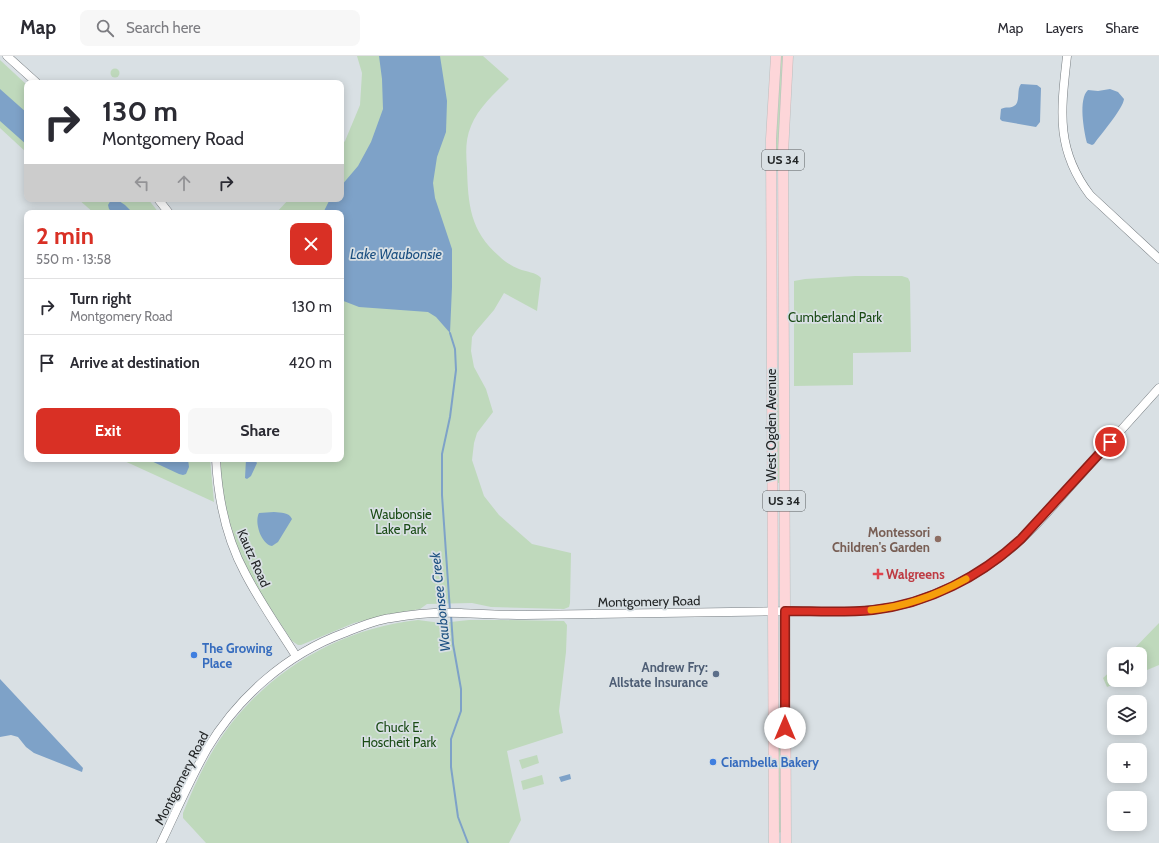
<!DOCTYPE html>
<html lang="en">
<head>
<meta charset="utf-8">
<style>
	body { margin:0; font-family:Cabin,sans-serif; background:#f7f7f7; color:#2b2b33; height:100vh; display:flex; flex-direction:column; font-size:15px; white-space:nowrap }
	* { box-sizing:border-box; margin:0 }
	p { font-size:13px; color:#7c7c81 }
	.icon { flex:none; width:22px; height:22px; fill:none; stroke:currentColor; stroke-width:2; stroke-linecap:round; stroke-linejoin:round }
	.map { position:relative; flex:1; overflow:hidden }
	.details { position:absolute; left:24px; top:154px; width:320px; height:252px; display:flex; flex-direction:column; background:#fff; border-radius:8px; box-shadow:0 2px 10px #0003 }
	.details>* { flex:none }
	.banner { position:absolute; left:24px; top:24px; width:320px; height:122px; border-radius:8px; box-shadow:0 2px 10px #0003; background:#fff; color:#2b2b33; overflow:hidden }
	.controls { position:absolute; left:1107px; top:591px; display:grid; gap:8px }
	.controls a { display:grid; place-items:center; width:40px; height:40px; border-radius:8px; background:#fff; box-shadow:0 2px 10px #0003; font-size:20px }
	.pin { position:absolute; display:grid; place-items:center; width:34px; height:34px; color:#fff; margin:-17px; border:2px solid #fff; border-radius:50%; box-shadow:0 1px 4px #0007 }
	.me { position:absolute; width:44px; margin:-22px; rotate:0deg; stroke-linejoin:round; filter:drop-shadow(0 0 3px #0008) }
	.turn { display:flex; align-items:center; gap:14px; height:84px; padding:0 12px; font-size:18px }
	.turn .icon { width:52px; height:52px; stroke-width:2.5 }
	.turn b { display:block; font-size:28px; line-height:34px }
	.lanes { display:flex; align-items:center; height:38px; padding:0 12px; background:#0003; justify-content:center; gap:20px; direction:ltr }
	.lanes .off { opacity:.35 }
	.round { display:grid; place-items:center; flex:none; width:42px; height:42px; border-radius:8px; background:#f7f7f7 }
	.headline { display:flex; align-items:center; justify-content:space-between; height:68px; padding:0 12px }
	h1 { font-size:24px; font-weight:800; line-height:30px; color:#d93025 }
	.action { display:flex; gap:8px; margin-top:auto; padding:8px 12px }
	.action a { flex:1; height:46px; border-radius:8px; background:#d93025; color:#fff; font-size:16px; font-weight:800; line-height:46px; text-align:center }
	.action a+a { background:#f7f7f7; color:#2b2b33 }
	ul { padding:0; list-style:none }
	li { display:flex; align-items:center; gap:12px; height:56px; padding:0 12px; border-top:1px solid #e1e1e2 }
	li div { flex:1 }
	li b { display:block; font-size:15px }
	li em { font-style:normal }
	header { display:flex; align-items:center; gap:24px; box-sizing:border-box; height:56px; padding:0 20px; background:#fff; border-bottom:1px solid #e1e1e2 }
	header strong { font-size:19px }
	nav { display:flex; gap:22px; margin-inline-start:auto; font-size:14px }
	.search { width:280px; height:36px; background:#f7f7f7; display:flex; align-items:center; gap:10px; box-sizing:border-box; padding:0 14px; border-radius:8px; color:#7c7c81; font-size:15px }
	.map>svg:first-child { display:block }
	.green { fill:#bfd9bc }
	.water { fill:#7ea2c8 }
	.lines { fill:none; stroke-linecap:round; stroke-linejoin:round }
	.stream { stroke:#7ea2c8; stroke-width:2 }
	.tertiary-casing { stroke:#767c80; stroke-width:9 }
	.primary-casing { stroke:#bdbebe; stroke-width:11 }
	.tertiary { stroke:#fff; stroke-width:8 }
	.primary { stroke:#fdd6d9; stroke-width:10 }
	.route-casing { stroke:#8d1f18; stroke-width:10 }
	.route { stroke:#d93025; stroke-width:7 }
	.slow { stroke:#f59e0b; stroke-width:7 }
	.education-dot { fill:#8d6e63; stroke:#d9e0e4; stroke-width:1.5 }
	.health-dot { fill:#e0444e; stroke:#d9e0e4; stroke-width:1.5 }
	.shop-dot { fill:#3f7fe0; stroke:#d9e0e4; stroke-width:1.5 }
	.service-dot { fill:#5c6f8a; stroke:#d9e0e4; stroke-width:1.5 }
	.labels { text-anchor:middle; stroke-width:3.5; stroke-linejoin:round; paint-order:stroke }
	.shield { fill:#d9e0e4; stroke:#595d5f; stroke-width:1 }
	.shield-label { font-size:12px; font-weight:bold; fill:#222526 }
	.park-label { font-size:13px; fill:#1a4b15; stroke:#d9e0e4 }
	.street-label { font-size:13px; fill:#222526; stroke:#d9e0e4 }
	.education-label { font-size:13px; font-weight:bold; fill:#785e54; stroke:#d9e0e4; text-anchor:end }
	.health-label { font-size:13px; font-weight:bold; fill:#be3a42; stroke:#d9e0e4; text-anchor:start }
	.shop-label { font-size:13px; font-weight:bold; fill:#366cbe; stroke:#d9e0e4; text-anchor:start }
	.service-label { font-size:13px; font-weight:bold; fill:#4e5e75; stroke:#d9e0e4; text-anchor:end }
	.water-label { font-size:14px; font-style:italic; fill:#1c5081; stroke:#d9e0e4 }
</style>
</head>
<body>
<header>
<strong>Map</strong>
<div class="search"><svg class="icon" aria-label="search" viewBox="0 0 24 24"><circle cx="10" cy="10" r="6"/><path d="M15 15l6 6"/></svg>Search here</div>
<nav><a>Map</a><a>Layers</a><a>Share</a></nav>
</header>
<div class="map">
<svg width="1159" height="787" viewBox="0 0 1159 787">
	<rect width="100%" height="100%" fill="#d9e0e4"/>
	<g class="green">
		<path d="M357 0H483L509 23C495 37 478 52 471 70 465 84 466 98 467 112 468 148 470 175 499 200 505 206 512 210 519 213 526 216 536 216 541 222L537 255 504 237 494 254 476 275 472 281 471 295 474 311 486 333 493 356 477 377 474 387 472 404 484 440 499 459 532 488 571 497 570 547 569 551 564 553 491 551 472 547 427 548 420 553 386 559 354 567 301 589H298L292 585C278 563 262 541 250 518 231 482 222 443 220 403H341V157H276L289 143H341V89L345 85 360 49 362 17Z"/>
		<path d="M780 0H784L780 59 779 115H776L775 97Z"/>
		<path d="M0 4 27 29V97L0 72Z"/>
		<circle cx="115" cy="17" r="4.5"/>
		<path d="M78 143H148L159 157H94Z"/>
		<path d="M855 220H902L908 222 910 226 911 296 853 297V329L794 330V225L805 223Z"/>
		<path d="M776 314H778L780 427H777Z"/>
		<path d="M120 403H210L214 446Z"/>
		<path d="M418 564 441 567 469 564H502L564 565 567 569 566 596 559 655 563 677 507 695 521 764 509 787H206L183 762V757C192 735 202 712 215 691 259 620 335 573 418 564Z"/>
		<path d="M1159 567V609L1140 617V598H1129Z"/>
		<path d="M1114 612V624H1124L1107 631 1103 622Z"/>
		<path d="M777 692H781L782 776 777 777Z"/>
		<path d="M537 699 539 707 522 713 519 704Z"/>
		<path d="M542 719 544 728 523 734 521 725Z"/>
	</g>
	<g class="water">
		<path d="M379 0H440L447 45 446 76 437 101 433 127 435 142 452 193V231L450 277 436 261 428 256 359 251 341 244V157H323L330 143H341V130L358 110 371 86 383 53 382 23Z"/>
		<path d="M1021 28 1037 29 1041 32 1040 66 1036 71 1002 65 1000 63 1001 53C1006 50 1010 53 1014 50 1021 46 1016 34 1021 28Z"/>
		<path d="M0 33 27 57V89L0 65Z"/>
		<path d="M1110 33 1118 36 1124 43C1123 53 1101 78 1094 88L1092 89 1087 87C1084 75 1078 43 1088 34L1098 35Z"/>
		<path d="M116 143 125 149 133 157H113L109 153 108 149 111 144Z"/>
		<path d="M147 403H188L189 411 186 418 183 419 179 418Z"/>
		<path d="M246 403H254L257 407 251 420 247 423 245 422Z"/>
		<path d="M274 456C281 457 289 456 292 463L278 486 272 490C261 488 254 466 259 457Z"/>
		<path d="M0 623 83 712 82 716 34 697 26 691 18 681 11 679 0 681Z"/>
		<path d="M570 718 571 723 561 726 559 721Z"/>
	</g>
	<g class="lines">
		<g class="stream">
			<path d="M450 555 442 439V398L450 361 456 314 455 293 450 277"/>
			<path d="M451 559 453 588 461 633V655L451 683V711L458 761 468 787"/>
		</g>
		<g class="tertiary-casing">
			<g id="tertiary">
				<path d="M7 0 37 27"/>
				<path d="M1067 0C1061 54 1055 93 1090 139L1159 203"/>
				<path d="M158 143 169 157"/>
				<path d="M216 403C218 443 226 482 245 517 260 546 279 573 296 600"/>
				<path d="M161 787C176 756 190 723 207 693 238 641 287 598 344 577 359 571 375 564 391 562 413 558 438 556 461 557 483 558 504 559 525 559 616 557 707 556 798 555 835 556 873 557 909 547 945 536 979 518 1008 495 1034 474 1055 447 1078 422 1105 392 1132 362 1159 332"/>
			</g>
		</g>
		<g class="primary-casing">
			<g id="primary">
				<path d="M774 787 771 83 776 0"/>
				<path d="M786 787 783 97 788 0"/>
			</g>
		</g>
		<use href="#tertiary" class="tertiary"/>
		<use href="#primary" class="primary"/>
	</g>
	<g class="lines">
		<g class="route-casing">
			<path id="route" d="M785 672V555C814 555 844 557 873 554 928 548 981 520 1021 483L1110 386"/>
		</g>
		<use href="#route" class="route"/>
		<path class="slow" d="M871 554C903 551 937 539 966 523"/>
	</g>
	<circle class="education-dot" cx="938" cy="483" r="4"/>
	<path class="health-dot" d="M876 512h4v4h4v4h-4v4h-4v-4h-4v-4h4z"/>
	<g class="shop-dot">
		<circle cx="194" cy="599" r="4"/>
		<circle cx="713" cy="706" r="4"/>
	</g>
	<circle class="service-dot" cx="716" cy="618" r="4"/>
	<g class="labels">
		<g class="shield">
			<rect x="762" y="94" width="42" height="20" rx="3"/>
			<rect x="763" y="435" width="42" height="20" rx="3"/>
		</g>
		<g class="shield-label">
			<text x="783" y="108">US 34</text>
			<text x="784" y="449">US 34</text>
		</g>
		<g class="park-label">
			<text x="835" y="266">Cumberland Park</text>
			<text x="401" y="463">Waubonsie<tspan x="401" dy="15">Lake Park</tspan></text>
			<text x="399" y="676">Chuck E.<tspan x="399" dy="15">Hoscheit Park</tspan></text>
		</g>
		<g class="street-label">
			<text transform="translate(771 369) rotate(-90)" y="5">West Ogden Avenue</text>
			<text transform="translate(254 502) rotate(66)" y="5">Kautz Road</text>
			<text transform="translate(649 545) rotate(-1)" y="5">Montgomery Road</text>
			<text transform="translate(181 722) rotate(-63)" y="5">Montgomery Road</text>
		</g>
		<g class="education-label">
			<text x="930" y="481">Montessori<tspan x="930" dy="15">Children's Garden</tspan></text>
		</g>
		<g class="health-label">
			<text x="886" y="523">Walgreens</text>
		</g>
		<g class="shop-label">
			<text x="202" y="597">The Growing<tspan x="202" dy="15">Place</tspan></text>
			<text x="721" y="711">Ciambella Bakery</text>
		</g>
		<g class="service-label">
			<text x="708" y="616">Andrew Fry:<tspan x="708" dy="15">Allstate Insurance</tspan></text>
		</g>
		<g class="water-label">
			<text x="396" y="203">Lake Waubonsie</text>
			<text transform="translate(440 546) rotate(-96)" y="5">Waubonsee Creek</text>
		</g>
	</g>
</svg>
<div class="controls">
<a><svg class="icon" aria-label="sound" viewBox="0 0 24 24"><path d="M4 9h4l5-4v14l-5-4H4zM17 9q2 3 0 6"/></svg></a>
<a><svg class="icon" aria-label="layers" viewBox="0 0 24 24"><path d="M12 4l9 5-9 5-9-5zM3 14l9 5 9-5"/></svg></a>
<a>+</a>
<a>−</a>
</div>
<div class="pin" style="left:1110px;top:386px;background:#d93025"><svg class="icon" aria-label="arrive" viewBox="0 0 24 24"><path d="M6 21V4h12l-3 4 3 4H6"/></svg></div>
<svg class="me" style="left:785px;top:672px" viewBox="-20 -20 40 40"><circle r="19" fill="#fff"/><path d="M0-13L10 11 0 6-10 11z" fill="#d93025"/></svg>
<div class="banner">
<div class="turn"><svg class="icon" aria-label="right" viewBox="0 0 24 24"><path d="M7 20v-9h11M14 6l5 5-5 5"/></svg><div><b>130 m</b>Montgomery Road</div></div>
<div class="lanes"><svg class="icon off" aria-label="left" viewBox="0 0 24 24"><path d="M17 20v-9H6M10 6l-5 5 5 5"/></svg><svg class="icon off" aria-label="ahead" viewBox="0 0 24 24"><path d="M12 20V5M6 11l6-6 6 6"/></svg><svg class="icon" aria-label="right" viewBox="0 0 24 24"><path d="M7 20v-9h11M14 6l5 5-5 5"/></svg></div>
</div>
<section class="details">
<div class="headline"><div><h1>2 min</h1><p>550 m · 13:58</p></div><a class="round" style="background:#d93025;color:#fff"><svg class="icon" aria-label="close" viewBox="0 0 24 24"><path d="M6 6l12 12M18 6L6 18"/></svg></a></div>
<ul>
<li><svg class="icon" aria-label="right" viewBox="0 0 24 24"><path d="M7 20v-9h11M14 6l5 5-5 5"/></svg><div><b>Turn right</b><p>Montgomery Road</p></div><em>130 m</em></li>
<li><svg class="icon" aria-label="arrive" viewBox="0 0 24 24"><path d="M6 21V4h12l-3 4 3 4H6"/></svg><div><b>Arrive at destination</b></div><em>420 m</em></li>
</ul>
<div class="action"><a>Exit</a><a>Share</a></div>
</section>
</div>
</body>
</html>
